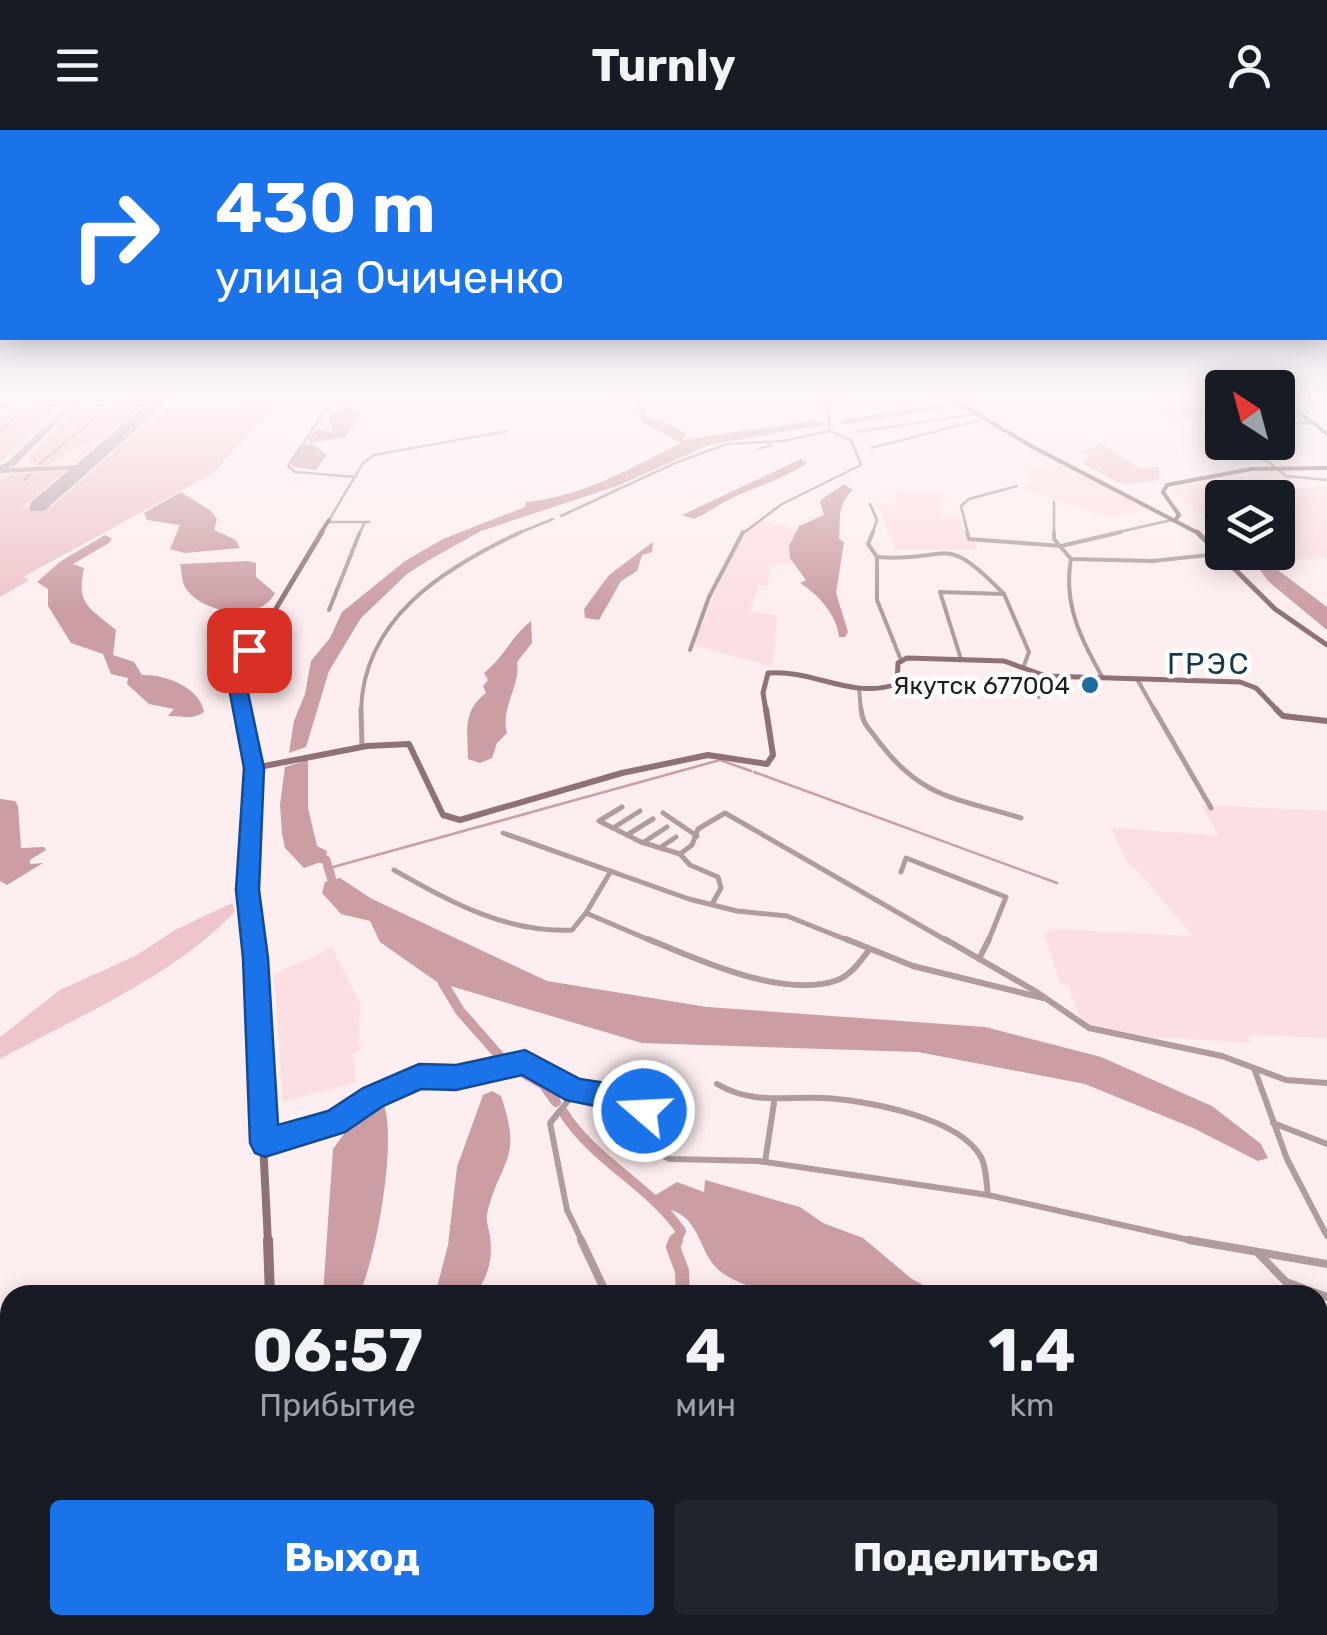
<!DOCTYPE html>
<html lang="ru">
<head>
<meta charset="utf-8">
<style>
	body { margin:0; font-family:Rubik,sans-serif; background:#20242c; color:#f1f3f6; height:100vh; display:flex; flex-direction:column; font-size:38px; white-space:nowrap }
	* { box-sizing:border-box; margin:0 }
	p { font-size:32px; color:#9ea1a6 }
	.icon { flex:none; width:55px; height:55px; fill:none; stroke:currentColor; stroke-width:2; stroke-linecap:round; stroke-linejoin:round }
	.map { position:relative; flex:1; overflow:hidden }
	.drawer { position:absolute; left:0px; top:1155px; width:1328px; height:350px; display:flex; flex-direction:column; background:#171b24; border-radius:30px 30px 0 0; box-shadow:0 5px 25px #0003 }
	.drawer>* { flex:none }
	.hud { position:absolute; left:0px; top:0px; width:1328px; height:210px; box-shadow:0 5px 25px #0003; background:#1a73e8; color:#fff; overflow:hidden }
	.needle { width:65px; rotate:324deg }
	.controls { position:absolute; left:1205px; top:240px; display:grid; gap:20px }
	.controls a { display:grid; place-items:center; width:90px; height:90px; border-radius:10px; background:#171b24; box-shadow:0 5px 25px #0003; font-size:50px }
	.pin { position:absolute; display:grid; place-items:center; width:85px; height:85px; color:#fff; margin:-42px; border-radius:20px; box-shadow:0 5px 15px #0006 }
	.me { position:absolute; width:110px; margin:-55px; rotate:289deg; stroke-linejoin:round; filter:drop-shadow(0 0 8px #0008) }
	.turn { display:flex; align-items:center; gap:35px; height:210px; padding:0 50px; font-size:45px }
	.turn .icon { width:130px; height:130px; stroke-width:2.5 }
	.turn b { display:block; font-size:70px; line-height:85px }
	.eta { display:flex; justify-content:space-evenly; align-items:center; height:170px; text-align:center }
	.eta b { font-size:60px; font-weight:700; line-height:70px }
	.action { display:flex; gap:20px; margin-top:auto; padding:20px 50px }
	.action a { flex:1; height:115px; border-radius:10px; background:#1a73e8; color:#fff; font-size:40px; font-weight:700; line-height:115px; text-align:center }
	.action a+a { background:#20242c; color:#f1f3f6 }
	header { display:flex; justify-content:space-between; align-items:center; height:130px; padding:0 50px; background:#171b24; font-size:45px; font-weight:700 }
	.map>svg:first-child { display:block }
	.built { fill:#fcdfe2 }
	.green { fill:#edc5ca }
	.water { fill:#cb9ea3 }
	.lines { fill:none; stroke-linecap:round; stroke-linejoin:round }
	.stream { stroke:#cb9ea3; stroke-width:2.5 }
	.river-far3 { stroke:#cb9ea3; stroke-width:5 }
	.river-far2 { stroke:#cb9ea3; stroke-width:9 }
	.river-far1 { stroke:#cb9ea3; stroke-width:10 }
	.river { stroke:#cb9ea3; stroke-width:14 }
	.taxiway { fill:#b0a2a4; fill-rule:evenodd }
	.runway { fill:#b0a2a4; fill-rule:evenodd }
	.street-far4 { stroke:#b09c9e; stroke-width:2.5 }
	.street-far3 { stroke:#b09c9e; stroke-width:4 }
	.street-far2 { stroke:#b09c9e; stroke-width:5 }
	.street-far1 { stroke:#b09c9e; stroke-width:6 }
	.street { stroke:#b09c9e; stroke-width:8 }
	.secondary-far4 { stroke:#8f7275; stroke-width:4 }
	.secondary-far3 { stroke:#8f7275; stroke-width:5 }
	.secondary-far2 { stroke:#8f7275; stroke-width:6 }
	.secondary-far1 { stroke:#8f7275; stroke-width:8 }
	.secondary { stroke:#8f7275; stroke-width:10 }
	.route { fill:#1a73e8; stroke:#114b97; stroke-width:2.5 }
	.poi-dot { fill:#1b6c9d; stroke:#fff; stroke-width:4 }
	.labels { text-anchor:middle; stroke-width:9; stroke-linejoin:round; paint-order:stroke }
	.far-poi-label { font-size:25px; fill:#231a1b; stroke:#fff; text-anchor:end }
	.far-quarter-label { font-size:30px; letter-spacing:2.5px; fill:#133850; stroke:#fff }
</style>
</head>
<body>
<header><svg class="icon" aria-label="menu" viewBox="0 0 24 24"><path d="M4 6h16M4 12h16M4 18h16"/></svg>Turnly<svg class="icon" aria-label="person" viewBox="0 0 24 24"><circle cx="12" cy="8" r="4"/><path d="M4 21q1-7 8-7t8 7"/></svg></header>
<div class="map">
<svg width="1327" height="1505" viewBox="0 0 1327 1505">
	<rect width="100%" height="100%" fill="#feeeef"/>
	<g class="built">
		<path d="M0 268H281L213 343 23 447 29 450 0 467Z"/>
		<path d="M1060 334 1105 357 1147 380 1108 388 1022 358 1032 351 1022 345 1030 339Z"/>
		<path d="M1275 342 1293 354 1289 358 1327 357V428L1287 429 1275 423 1278 368H1222V403L1170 358Z"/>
		<path d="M898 360 949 365 940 374V383L959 386 967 410 975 411 978 420H895L878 373 894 375Z"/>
		<path d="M761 390 800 400 794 432 770 435 768 455H758L750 482 777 485 773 537 693 515 730 430 748 399Z"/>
		<path d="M1202 675 1327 681V908L1248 905 1251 913 1143 906 1094 897 1081 891 1069 856 1060 853 1045 805 1052 799 1193 806 1137 740 1128 734 1111 697 1219 706Z"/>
		<path d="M332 818 361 875 358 912 362 918 353 924 356 952 283 972 274 844Z"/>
		<path d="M10 1341V1478L0 1485V1347Z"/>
		<path d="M37 1495H280L281 1505H21Z"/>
	</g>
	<g class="green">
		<path d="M177 268H281L213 343 23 447 29 450 0 467V352L12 344 65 341 22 377H51Z"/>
		<path d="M1136 268H1222V297L1171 287 1128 271Z"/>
		<path d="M49 277 56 280 0 332V284L15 279Z"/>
		<path d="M87 277H128L135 281C111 308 77 314 49 336L30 332 29 327 71 284Z"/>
		<path d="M1101 314 1140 338 1158 337 1161 350 1123 355 1083 334 1090 327 1082 322Z"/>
		<path d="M232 773 235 781C178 844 75 888 0 929V907L60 860 137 825 175 800Z"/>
	</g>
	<g class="water">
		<path d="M625 268H642L638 272 647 280 645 287 664 292 686 304 682 310 815 290 828 294 709 315 617 356 481 401 429 430 407 444 361 488 329 541 306 617 289 623 294 591 305 564 311 531 330 508 342 482 405 431 443 409 525 377 526 372C582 367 633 337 681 313L643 292 635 272Z"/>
		<path d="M338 279 356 278 362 282 345 307 311 313 327 324 316 340 294 337 291 334 302 315 310 314 308 307 318 299 333 303 328 287Z"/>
		<path d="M801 329 807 333C782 350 754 357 728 370 716 376 706 384 694 389L682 385Z"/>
		<path d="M844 354 853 360C836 376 841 389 839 409L844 412 836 463 848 502 845 507H839C837 485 818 464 800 453L806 450 790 428 789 416 799 396 824 385 820 371C823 368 842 356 844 354Z"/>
		<path d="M181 362 211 381 217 389 214 400 236 410 240 418 184 423 170 419 180 395 147 390 144 383Z"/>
		<path d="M105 405 112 409 109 413 73 434 84 438C76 475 89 477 116 500L113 525 134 532 142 545C164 544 200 557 204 582 191 591 183 585 168 586L174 579 149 574 127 554 128 548 111 544 103 524 71 513 48 476V459L37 452 61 431Z"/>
		<path d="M653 412 652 422 642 425 637 441 621 451 599 490 585 488 584 479 609 445Z"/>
		<path d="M1260 424 1282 429 1276 436 1278 440 1327 477V500L1268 451 1252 429Z"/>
		<path d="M248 431 256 433V447L275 463C260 494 200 483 185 457 181 450 182 441 180 434Z"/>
		<path d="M531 491 532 513 517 532C521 556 500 577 507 603L497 613 492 628 480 633 468 629C468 602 462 581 486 563L483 556 488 550 484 543C504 527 511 507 531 491Z"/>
		<path d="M308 630V678L317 716 327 721 326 730 304 738 285 718 282 703 280 675 285 637Z"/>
		<path d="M0 669 15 671 18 676 21 718 44 717 46 720 30 730V734L43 733 7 755 0 751Z"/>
		<path d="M340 748 372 769 547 851 707 877 985 897 1101 927 1212 976 1261 1014 1268 1028 1258 1031 1193 998 1085 954 918 922 642 913 437 852 380 812 370 791 341 784 322 763 325 752Z"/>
		<path d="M492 961 501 966C523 1031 501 1027 487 1084 486 1093 489 1098 490 1107 493 1130 488 1146 475 1165H435L448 1115 457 1037 483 965Z"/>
		<path d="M383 972C398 1010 376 1127 359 1165H323L333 1019 360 982Z"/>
		<path d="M705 1050 800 1077 823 1093 863 1108 912 1149 942 1165C886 1165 763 1177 720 1141 701 1126 701 1097 680 1084 674 1080 665 1079 658 1076L654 1066 677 1052 704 1062Z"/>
		<path d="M1318 1278H1327V1505H1309L1297 1495H1318Z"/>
	</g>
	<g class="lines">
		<g class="stream">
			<path d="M33 272 37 268"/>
			<path d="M0 302 25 279"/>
			<path d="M39 334 108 278"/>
			<path d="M25 350 30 344"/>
			<path d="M754 642 1057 753"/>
			<path d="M326 739 720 630 751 641"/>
		</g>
		<g class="river-far3">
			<path d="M966 272 974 268"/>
			<path d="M844 292 954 274"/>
		</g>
		<path class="river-far2" d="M316 727 326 730 332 750"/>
		<g class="river-far1">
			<path d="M443 853 460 881 504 931"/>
			<path d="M515 938 544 955 556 972"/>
			<path d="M563 982C594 1031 648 1054 681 1101L675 1113"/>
		</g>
		<g class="river">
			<path d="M676 1110 673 1117 682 1141 683 1165"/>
			<path d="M686 1505 688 1495"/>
		</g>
		<path class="taxiway" d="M74 270 77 273 157 272 160 274 157 276 73 277 14 336 8 338 85 335H88V339L0 343V336L8 332 65 277 0 278V274L69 273Z"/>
		<path class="runway" d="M155 268H172L44 381H30V373Z"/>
		<g class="street-far4">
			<path d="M341 268 324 282 288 336 295 342 356 347"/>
			<path d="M1173 278 1222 286"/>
			<path d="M1278 291 1310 293"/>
			<path d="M857 302 976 284"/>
			<path d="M783 311 830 301 827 273 850 268"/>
			<path d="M1218 315 1267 331 1286 346 1327 350"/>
			<path d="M871 318 984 289"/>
			<path d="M758 319 772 315"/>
			<path d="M1054 372V404"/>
			<path d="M870 374 877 390 872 404"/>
			<path d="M561 386 675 333 727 314 785 311"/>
			<path d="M329 390 363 333 374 325 507 301"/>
			<path d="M327 392H369"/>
			<path d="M359 404 365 392"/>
			<path d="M516 404 553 389"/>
			<path d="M742 404 782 374 861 335 851 310 830 301"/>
			<path d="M968 404 961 376 969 369 1017 356"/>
			<path d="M1110 404 1176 389"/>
		</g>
		<g class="street-far3">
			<path d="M873 402 868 414 877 427V470L901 530"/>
			<path d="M967 402 969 409 1061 416 1121 402"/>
			<path d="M1054 402V409L1071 429C1063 474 1081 510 1103 548"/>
			<path d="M877 427C951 434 940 398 1004 464"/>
			<path d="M1071 429 1153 431 1236 422"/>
			<path d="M329 480 360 402"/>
			<path d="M690 520 709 467 743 402"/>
			<path d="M961 529 940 462 1004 464 1029 522 1023 538"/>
			<path d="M1036 544 1033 551 1039 567"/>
			<path d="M1137 549 1155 581"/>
			<path d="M859 558 861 581"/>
			<path d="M361 581C363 488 444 438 521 402"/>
		</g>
		<g class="street-far2">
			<path d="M361 579 362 617"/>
			<path d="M861 579C862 594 870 599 879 612 922 669 957 668 1021 688"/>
			<path d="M1154 579 1211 678"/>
			<path d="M622 677 599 691 641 712 680 724"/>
			<path d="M663 683 697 706"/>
			<path d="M613 698 640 681"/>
			<path d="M503 703 689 769 737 781 787 786 852 812"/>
			<path d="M627 705 653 689"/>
			<path d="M644 712 667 697"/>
			<path d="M661 717 676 707"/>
			<path d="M394 740C451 772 505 803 572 800L586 783"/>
			<path d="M611 741 586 783 654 812"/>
			<path d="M901 742 906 728 1006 767 988 812"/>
			<path d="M712 774 721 758 718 747 690 735 680 724 692 715 698 699 725 683 949 812"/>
		</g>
		<g class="street-far1">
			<path d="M648 809C698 830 781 868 835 851 850 846 860 832 869 820"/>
			<path d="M846 809 913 836 1043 868"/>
			<path d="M945 809 1035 861 1089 898 1222 926 1286 950 1327 953"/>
			<path d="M979 829 989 809"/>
			<path d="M1254 938 1287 1029 1327 1106"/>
			<path d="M717 954C753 975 784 966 823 968 865 970 959 987 981 1027 987 1038 986 1053 988 1065"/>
			<path d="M576 961 550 993 567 1080 583 1113"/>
			<path d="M1273 993 1327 1014"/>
			<path d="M265 1013 335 993 373 967 419 947H456L525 932 576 961 619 968 644 981 640 1014 670 1029 758 1031 988 1065 1202 1113"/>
			<path d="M765 1032 774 973"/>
		</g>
		<g class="street">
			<path d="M581 1110 607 1165"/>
			<path d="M1189 1110 1327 1134"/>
			<path d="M1257 1122 1286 1152 1327 1167"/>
			<path d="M294 1495 295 1505"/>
			<path d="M664 1495V1505"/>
			<path d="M966 1495 972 1505"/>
			<path d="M1129 1495 1144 1505"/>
			<path d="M11 1505 26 1495"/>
			<path d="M1121 1505 1122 1495"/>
		</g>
		<g class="secondary-far4">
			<path d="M950 268 1031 316 1200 404"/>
			<path d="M1310 268 1286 272 1327 304"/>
			<path d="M1176 389 1179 385 1163 362 1167 355 1251 339 1327 338"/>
			<path d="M320 404 329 390"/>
		</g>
		<g class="secondary-far3">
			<path d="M1197 402 1275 479 1327 515"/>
			<path d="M243 581 239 540 322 402"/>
			<path d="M766 581 763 563 768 543C813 539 852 570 897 554L898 533 907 528 1004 531 1046 546 1240 552 1256 558 1278 581"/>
		</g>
		<g class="secondary-far2">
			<path d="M242 579 254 638 247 761 254 812"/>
			<path d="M1276 579 1283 586 1327 591"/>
			<path d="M254 638 367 616 409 614 443 685 460 690 622 643 708 625 767 634 773 625 766 579"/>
		</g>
		<path class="secondary-far1" d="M253 809 268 1113"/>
		<g class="secondary">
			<path d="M268 1110 270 1165"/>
			<path d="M0 1324 10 1318"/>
			<path d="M0 1340 10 1334"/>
		</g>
	</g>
	<linearGradient id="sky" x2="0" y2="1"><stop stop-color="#9cabcc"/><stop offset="0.56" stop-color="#fff7f8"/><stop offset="1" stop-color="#fff7f8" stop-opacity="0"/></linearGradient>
	<rect width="1327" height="479" fill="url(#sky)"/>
	<path class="route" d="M243 516 257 520 248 540 247 558 264 638 259 760 268 828 278 995 328 981 363 958 419 934 456 935 525 920 580 949 619 955 654 971 658 981 654 990 644 994 615 980 566 970 522 945 456 960 421 959 383 976 345 1002 265 1027 255 1023 250 1013 243 828 236 760 244 638 229 558 230 540Z"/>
	<circle class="poi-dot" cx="1090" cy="555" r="10"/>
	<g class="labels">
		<g class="far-poi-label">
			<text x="1070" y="564">Якутск 677004</text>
		</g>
		<g class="far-quarter-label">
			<text x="1209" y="544">ГРЭС</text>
		</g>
	</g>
</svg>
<div class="controls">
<a><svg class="needle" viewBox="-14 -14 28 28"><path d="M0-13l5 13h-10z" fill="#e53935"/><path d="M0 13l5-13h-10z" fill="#9ea1a6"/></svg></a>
<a><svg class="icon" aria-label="layers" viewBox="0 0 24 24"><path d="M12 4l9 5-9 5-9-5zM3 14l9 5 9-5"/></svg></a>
</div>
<div class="pin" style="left:249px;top:520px;background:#d93025"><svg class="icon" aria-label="arrive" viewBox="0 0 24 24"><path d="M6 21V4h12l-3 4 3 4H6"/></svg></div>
<svg class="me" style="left:644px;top:981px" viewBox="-20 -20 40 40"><circle r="17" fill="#1a73e8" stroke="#fff" stroke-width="3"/><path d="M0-11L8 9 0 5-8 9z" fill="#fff"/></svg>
<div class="hud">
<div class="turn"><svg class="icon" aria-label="right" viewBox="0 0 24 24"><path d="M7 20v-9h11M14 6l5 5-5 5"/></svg><div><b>430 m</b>улица Очиченко</div></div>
</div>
<section class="drawer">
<div class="eta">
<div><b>06:57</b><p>Прибытие</p></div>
<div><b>4</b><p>мин</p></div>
<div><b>1.4</b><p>km</p></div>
</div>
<div class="action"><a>Выход</a><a>Поделиться</a></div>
</section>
</div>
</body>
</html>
